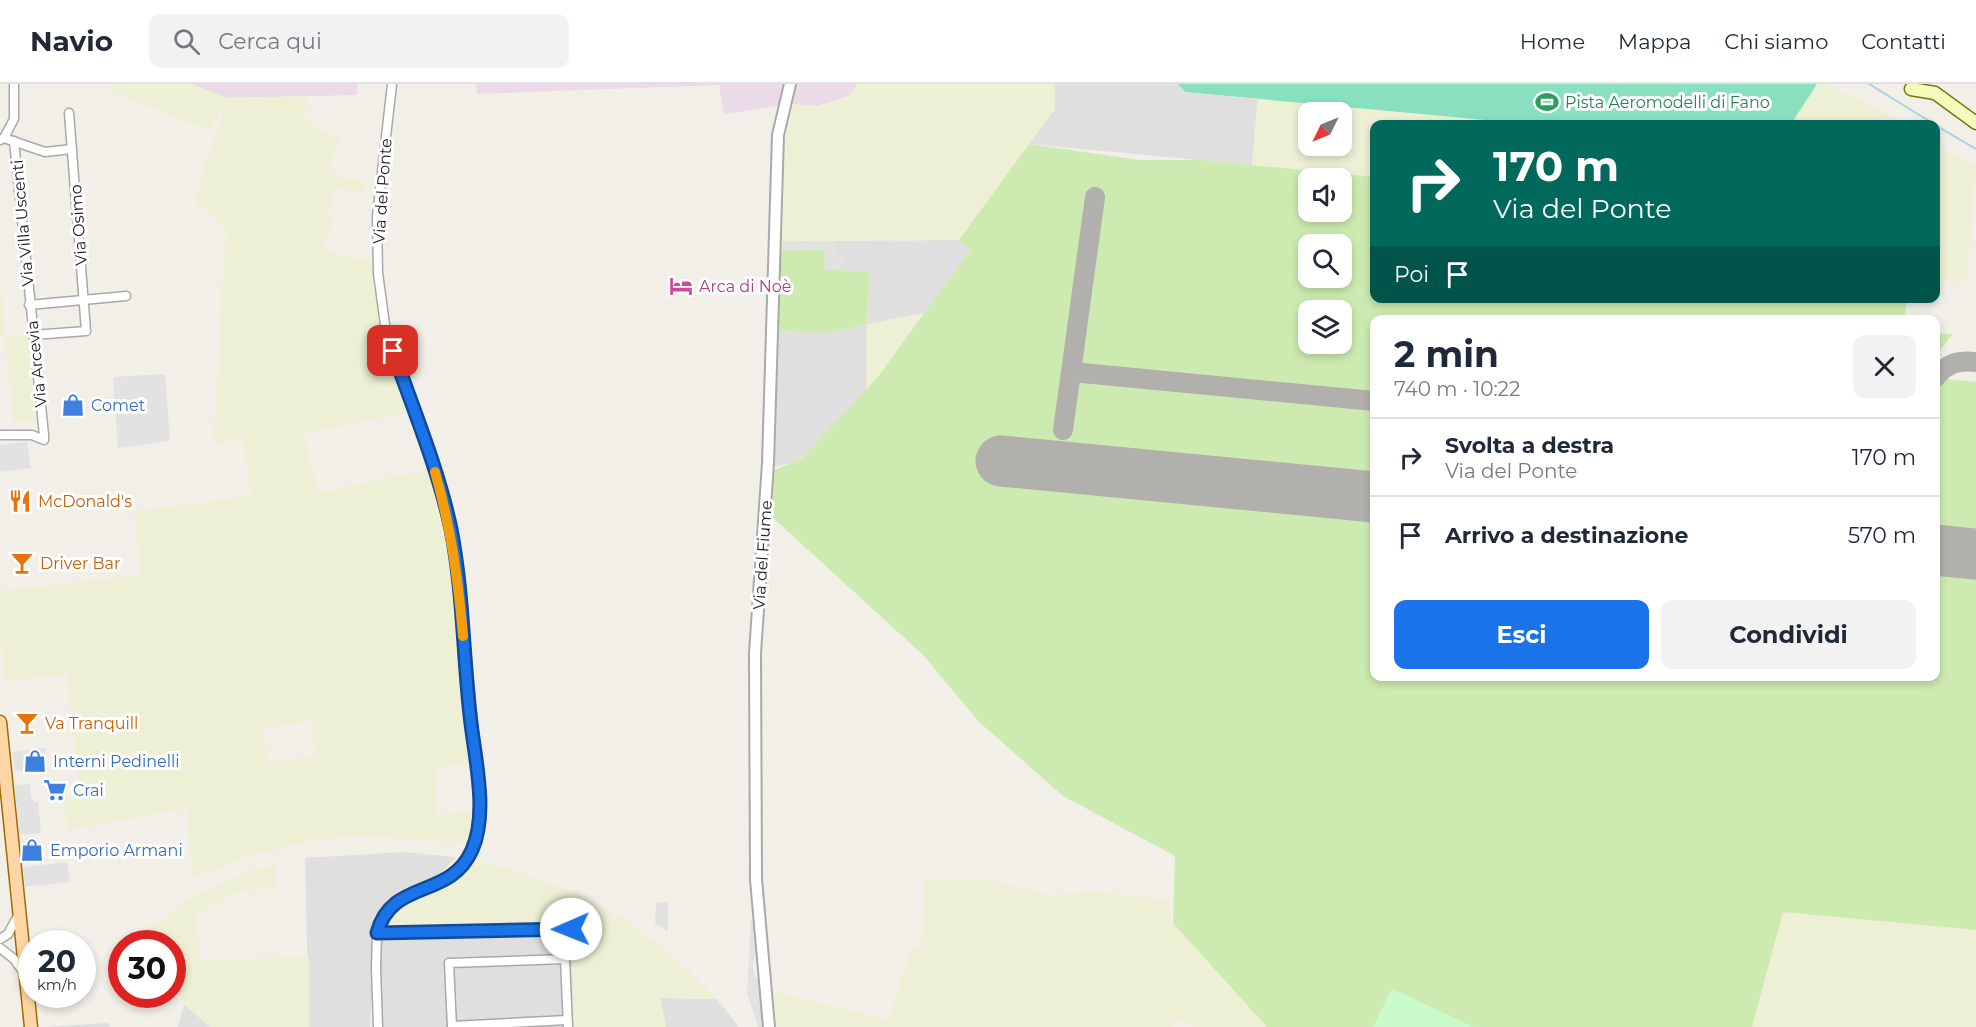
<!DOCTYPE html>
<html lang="it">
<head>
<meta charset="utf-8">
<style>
	body { margin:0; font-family:Montserrat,sans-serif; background:#f2f2f3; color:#1f2937; height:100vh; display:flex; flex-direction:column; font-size:22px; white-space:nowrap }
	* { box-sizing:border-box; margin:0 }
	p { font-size:20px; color:#747a83 }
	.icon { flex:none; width:33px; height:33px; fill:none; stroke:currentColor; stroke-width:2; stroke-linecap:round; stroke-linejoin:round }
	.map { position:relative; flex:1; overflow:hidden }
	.details { position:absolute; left:1370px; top:231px; width:570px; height:366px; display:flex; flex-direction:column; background:#fff; border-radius:12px; box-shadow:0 3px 9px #0003 }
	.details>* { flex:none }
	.banner { position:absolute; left:1370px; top:36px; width:570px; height:183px; border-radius:12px; box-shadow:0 3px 9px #0003; background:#00695c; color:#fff; overflow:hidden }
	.needle { width:39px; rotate:227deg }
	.buttons { position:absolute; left:1298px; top:18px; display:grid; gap:12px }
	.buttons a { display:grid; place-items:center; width:54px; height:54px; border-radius:12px; background:#fff; box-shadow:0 3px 9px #0003; font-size:30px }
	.speed { position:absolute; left:18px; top:846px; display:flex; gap:12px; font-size:30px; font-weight:700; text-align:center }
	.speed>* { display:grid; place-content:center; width:78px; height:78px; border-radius:50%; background:#fff; box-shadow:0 3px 9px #0003; line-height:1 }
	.speed small { font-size:15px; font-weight:400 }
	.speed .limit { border:9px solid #d22; background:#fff; color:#111 }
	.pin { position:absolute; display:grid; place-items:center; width:51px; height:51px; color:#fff; margin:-26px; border-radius:12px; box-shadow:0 3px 9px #0006 }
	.me { position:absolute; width:66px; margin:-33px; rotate:269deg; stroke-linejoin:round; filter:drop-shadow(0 0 4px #0008) }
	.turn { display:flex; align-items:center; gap:21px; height:126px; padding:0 24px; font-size:27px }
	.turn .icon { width:78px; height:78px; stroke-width:2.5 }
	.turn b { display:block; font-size:42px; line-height:51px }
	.then { display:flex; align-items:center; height:57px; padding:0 24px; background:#0003; gap:12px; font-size:22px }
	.round { display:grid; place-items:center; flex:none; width:63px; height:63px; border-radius:12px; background:#f2f2f3 }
	.overview { display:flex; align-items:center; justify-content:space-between; height:102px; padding:0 24px }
	h1 { font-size:36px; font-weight:700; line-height:45px }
	.primary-button { display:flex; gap:12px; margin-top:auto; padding:12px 24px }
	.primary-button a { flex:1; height:69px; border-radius:12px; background:#1a73e8; color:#fff; font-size:24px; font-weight:700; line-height:69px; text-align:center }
	.primary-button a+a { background:#f2f2f3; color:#1f2937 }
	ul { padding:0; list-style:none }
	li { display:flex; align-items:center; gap:18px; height:78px; padding:0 24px; border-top:2px solid #e0e1e3 }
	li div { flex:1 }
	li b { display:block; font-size:22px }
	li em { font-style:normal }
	header { display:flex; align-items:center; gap:36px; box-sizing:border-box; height:84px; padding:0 30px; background:#fff; border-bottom:2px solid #e0e1e3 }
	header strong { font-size:28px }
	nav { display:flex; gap:33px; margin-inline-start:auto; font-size:21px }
	.search { width:420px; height:54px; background:#f2f2f3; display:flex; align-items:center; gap:15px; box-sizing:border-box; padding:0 21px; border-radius:12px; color:#747a83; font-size:22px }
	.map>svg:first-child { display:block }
	.residential { fill:#e0dfdf }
	.industrial { fill:#ebdbe8 }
	.farmland { fill:#eef0d5; fill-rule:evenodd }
	.grass { fill:#cdebb0; fill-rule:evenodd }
	.park { fill:#c8facc }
	.pitch { fill:#88e0be }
	.parking { fill:#e2e2e2 }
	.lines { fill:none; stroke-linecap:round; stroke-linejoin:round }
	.stream { stroke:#aad3df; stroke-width:2 }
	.taxiway { stroke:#b1b0ac; stroke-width:20 }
	.runway { stroke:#b1b0ac; stroke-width:51 }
	.minor-casing { stroke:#a9a9a9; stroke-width:11 }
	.tertiary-casing { stroke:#a9a9a9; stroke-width:14 }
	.secondary-casing { stroke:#707d05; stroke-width:15 }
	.primary-casing { stroke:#a06b00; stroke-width:15 }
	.minor { stroke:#fff; stroke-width:8 }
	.tertiary { stroke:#fff; stroke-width:10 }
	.secondary { stroke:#f7fabf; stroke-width:12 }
	.primary { stroke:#fcd6a4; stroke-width:12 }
	.route-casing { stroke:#114b97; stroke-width:15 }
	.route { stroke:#1a73e8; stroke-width:10 }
	.slow { stroke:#f59e0b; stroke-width:10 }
	.labels { text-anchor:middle; stroke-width:6; stroke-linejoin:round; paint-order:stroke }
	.leisure-label { font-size:16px; fill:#27864d; stroke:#fff; text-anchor:start }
	.street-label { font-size:16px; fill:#222; stroke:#fff }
	.hotel-label { font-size:16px; fill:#b23c85; stroke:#fff; text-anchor:start }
	.shop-label { font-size:16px; fill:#366cbe; stroke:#fff; text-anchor:start }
	.food-label { font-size:16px; fill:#c56008; stroke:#fff; text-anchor:start }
</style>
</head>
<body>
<header>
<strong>Navio</strong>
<div class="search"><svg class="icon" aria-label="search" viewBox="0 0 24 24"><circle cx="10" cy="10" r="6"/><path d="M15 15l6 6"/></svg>Cerca qui</div>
<nav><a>Home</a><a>Mappa</a><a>Chi siamo</a><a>Contatti</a></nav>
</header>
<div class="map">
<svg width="1976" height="943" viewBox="0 0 1976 943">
	<rect width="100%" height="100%" fill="#f2efe9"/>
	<g class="residential">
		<path d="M1055 0H1178L1185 8 1258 15 1252 81 1029 60 1055 25Z"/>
		<path d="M959 156 970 165 930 228 866 309 811 368 794 378 774 383 778 247 830 249 867 240 870 188 824 185 778 157Z"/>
		<path d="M404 768 456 773 439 791 398 811 381 826 375 837 370 943H309L305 774Z"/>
		<path d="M578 839 582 873 572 874 574 943H383L380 877 382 844Z"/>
		<path d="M660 914 717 915 739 943H666Z"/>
		<path d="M184 920 210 943H178Z"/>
		<path d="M108 939 110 943H43Z"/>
	</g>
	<g class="industrial">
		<path d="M192 0H357V11L227 14Z"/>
		<path d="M476 0H857L849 12 817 22 793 20 724 30 719 1 477 10Z"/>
	</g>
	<g class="farmland">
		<path d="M112 0H192L227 14 306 12 305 35 317 45 341 54 330 82 329 91 366 97 363 111 336 103 326 130 333 134 323 165 350 174H371L378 236 408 328 304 350 318 409 428 386 445 445 453 486 464 627 472 679 438 684 435 709 438 731 474 727 468 759 356 752 301 759 245 773 192 795 187 724 67 746 63 716 80 713 67 591 5 597 0 556V507L140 491 134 427 251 412 243 355 213 361 226 147 214 133 194 118 226 18 210 47 110 8ZM310 637 316 672 268 679 262 645Z"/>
		<path d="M857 0H1055V25L959 156 778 157 784 56 793 20 817 22 849 13Z"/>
		<path d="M1178 0H1832L1840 10 1850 9 1904 40H1374V93L1252 81 1258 15 1185 8ZM1308 28H1341V62H1308Z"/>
		<path d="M1935 59 1976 83 1966 199 1935 196Z"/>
		<path d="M0 197 5 253 28 251 36 336 13 338 5 253H0Z"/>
		<path d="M930 228 866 309 867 240Z"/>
		<path d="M471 776 510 785 574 808 625 835 681 879 717 915 660 914 666 943H574L572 873 582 872 578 839 382 844 389 827 401 817Z"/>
		<path d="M275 782 276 804 243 806 197 830 200 877 309 873V943H210L184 920 176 903H173L172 860 130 859 189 814 250 787Z"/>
		<path d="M971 795 996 797 1050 811 1094 808 1169 816 1170 835 1267 943H1194L1175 933 1174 943H777L773 908 888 935 911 864H921L924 797Z"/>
		<path d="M1783 828 1976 846V943H1752Z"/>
		<path d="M121 868V905H112V891Z"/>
	</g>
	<g class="grass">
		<path d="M1029 60 1139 76H1201L1374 93V214L1907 215 1904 236H1374V592H1935V308L1946 295 1976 298V846L1783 828 1752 943H1267L1173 839 1175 772 1063 712 978 637 923 571 771 432 770 388 802 374 877 294 970 166 959 156ZM1308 94H1341V128H1308ZM1308 160H1341V194H1308ZM1308 226H1341V260H1308Z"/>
		<path d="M778 166H825V185L870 188 867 240 830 249 778 247Z"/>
		<path d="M1935 249 1953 250 1935 272Z"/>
	</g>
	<path class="park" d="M1394 905 1395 906 1474 943H1373L1390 908Z"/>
	<path class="pitch" d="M1178 0H1817L1791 40H1528L1185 8Z"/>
	<g class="parking">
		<path d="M778 157H837V166L842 174 841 186 824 185 825 166H778Z"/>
		<path d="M165 290 170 357 118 364 113 293Z"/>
		<path d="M27 358 31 384 0 388V361Z"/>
		<path d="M45 664 46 668 25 669 27 686 15 687 13 668Z"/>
		<path d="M30 700 31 713 34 718H38L41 749 19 751 15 701Z"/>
		<path d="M67 778 70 798 25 803 23 783Z"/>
		<path d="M668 818V848L655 839 656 819Z"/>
		<path d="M751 835H754L757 857 753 881 755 892 760 897 763 943H758L747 908Z"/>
	</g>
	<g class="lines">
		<g class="stream">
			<path d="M1869 0 1934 40"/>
			<path d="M1935 41 1976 65"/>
		</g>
		<g class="taxiway">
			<path d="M1072 288 1374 317"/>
			<path d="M1935 294C1947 279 1958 276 1976 278"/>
			<path d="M1063 346 1095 113"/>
		</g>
		<g class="runway">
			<path d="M1001 377 1374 413"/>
			<path d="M1935 466 1976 470"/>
		</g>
		<g class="minor-casing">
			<g id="minor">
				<path d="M4 54 14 35V0"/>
				<path d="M0 56 4 54 45 68 72 65"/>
				<path d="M29 221 126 212"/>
				<path d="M33 251 86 247 69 29"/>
				<path d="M0 351H32L44 356V351L14 57"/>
				<path d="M377 849 571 845"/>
				<path d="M0 855 8 850 19 830"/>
				<path d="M0 864 14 875 24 889"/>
				<path d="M452 942 567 936"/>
				<path d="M378 943 376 884 377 849 382 833 401 814 429 804 462 782 472 767 478 747 479 700 458 485 450 443 434 384 386 248 378 189 377 132 392 0"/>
				<path d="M452 943 449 879 565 875 568 943"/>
			</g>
		</g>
		<g class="tertiary-casing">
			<path id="tertiary" d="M769 943 756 795 755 569 768 379 778 51 790 0"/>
		</g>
		<g class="secondary-casing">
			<path id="secondary" d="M1911 5 1935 9 1976 39"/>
		</g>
		<g class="primary-casing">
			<path id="primary" d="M0 638 31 943"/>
		</g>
		<use href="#minor" class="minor"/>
		<use href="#tertiary" class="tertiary"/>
		<use href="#secondary" class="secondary"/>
		<use href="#primary" class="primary"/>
	</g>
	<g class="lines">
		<g class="route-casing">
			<path id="route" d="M393 267C413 325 438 384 451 445 463 506 463 569 470 631 474 671 489 728 472 766 450 816 392 794 377 849L571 845"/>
		</g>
		<use href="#route" class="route"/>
		<path class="slow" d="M435 388C451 444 458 494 463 552"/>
	</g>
	<defs>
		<g id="stadium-bare" transform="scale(1.8)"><path d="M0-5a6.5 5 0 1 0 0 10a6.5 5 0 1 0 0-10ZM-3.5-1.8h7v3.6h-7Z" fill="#2e9e5b" stroke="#fff" stroke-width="2.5" paint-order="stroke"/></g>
		<g id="hotel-bare" transform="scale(1.8)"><path d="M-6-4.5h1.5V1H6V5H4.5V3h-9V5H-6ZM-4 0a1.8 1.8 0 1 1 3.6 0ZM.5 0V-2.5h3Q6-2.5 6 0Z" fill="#d1479c" stroke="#fff" stroke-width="2.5" paint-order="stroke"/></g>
		<g id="shop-bare" transform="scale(1.8)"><path d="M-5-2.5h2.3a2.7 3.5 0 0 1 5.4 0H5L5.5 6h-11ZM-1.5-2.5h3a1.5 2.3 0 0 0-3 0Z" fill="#3f7fe0" stroke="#fff" stroke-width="2.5" paint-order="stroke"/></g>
		<g id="restaurant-bare" transform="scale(1.8)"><path d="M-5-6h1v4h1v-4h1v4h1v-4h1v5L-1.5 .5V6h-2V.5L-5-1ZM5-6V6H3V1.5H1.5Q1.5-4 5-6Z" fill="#e8710a" stroke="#fff" stroke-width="2.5" paint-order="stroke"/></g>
		<g id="bar-bare" transform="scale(1.8)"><path d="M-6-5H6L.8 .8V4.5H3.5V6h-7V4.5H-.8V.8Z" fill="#e8710a" stroke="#fff" stroke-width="2.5" paint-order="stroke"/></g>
		<g id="supermarket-bare" transform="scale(1.8)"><path d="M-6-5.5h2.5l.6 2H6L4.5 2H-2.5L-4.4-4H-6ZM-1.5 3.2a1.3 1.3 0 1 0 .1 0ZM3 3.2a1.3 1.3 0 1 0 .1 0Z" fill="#3f7fe0" stroke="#fff" stroke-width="2.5" paint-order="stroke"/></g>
	</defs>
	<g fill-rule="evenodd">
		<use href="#stadium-bare" x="1547" y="18"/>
		<use href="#hotel-bare" x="681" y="202"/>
		<use href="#shop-bare" x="73" y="321"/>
		<use href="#restaurant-bare" x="20" y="417"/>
		<use href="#bar-bare" x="22" y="479"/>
		<use href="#bar-bare" x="27" y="639"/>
		<use href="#shop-bare" x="35" y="677"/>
		<use href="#supermarket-bare" x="55" y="706"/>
		<use href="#shop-bare" x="32" y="766"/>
	</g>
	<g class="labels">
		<g class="leisure-label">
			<text x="1565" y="24">Pista Aeromodelli di Fano</text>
		</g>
		<g class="street-label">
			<text transform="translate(382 107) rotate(-86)" y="6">Via del Ponte</text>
			<text transform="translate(22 139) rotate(-95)" y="6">Via Villa Uscenti</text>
			<text transform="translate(78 141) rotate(-94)" y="6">Via Osimo</text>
			<text transform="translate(36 280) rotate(-96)" y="6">Via Arcevia</text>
			<text transform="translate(762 471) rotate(-86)" y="6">Via del Fiume</text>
		</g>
		<g class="hotel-label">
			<text x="699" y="208">Arca di Noè</text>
		</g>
		<g class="shop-label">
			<text x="91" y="327">Comet</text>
			<text x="53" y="683">Interni Pedinelli</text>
			<text x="73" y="712">Crai</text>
			<text x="50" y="772">Emporio Armani</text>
		</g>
		<g class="food-label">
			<text x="38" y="423">McDonald's</text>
			<text x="40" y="485">Driver Bar</text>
			<text x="45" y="645">Va Tranquill</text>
		</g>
	</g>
</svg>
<div class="buttons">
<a><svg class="needle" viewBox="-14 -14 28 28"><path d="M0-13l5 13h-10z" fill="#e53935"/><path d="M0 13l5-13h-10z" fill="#747a83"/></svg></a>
<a><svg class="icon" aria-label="sound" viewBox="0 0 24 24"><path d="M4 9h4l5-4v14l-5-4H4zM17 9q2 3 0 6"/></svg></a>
<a><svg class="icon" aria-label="search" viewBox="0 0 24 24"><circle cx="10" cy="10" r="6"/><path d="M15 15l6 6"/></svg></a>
<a><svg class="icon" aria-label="layers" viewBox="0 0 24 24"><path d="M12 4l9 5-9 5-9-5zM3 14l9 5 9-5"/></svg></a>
</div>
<div class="speed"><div>20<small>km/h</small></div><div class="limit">30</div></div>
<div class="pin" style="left:393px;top:267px;background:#d93025"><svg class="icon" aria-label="arrive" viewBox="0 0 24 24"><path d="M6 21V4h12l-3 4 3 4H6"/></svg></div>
<svg class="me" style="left:571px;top:845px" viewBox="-20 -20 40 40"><circle r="19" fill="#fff"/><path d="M0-13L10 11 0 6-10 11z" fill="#1a73e8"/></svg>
<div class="banner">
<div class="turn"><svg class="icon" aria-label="right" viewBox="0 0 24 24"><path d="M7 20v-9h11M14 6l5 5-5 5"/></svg><div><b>170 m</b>Via del Ponte</div></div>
<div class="then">Poi<svg class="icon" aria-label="arrive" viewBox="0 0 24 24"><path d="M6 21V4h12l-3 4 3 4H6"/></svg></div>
</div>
<section class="details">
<div class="overview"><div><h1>2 min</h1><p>740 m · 10:22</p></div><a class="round"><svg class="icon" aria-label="close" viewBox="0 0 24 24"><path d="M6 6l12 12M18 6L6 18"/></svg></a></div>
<ul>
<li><svg class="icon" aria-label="right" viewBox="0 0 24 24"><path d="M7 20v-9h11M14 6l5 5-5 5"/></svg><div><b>Svolta a destra</b><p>Via del Ponte</p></div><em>170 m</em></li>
<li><svg class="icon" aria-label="arrive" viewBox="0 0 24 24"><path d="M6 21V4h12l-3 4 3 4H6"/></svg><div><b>Arrivo a destinazione</b></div><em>570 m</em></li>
</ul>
<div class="primary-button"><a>Esci</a><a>Condividi</a></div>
</section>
</div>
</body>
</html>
